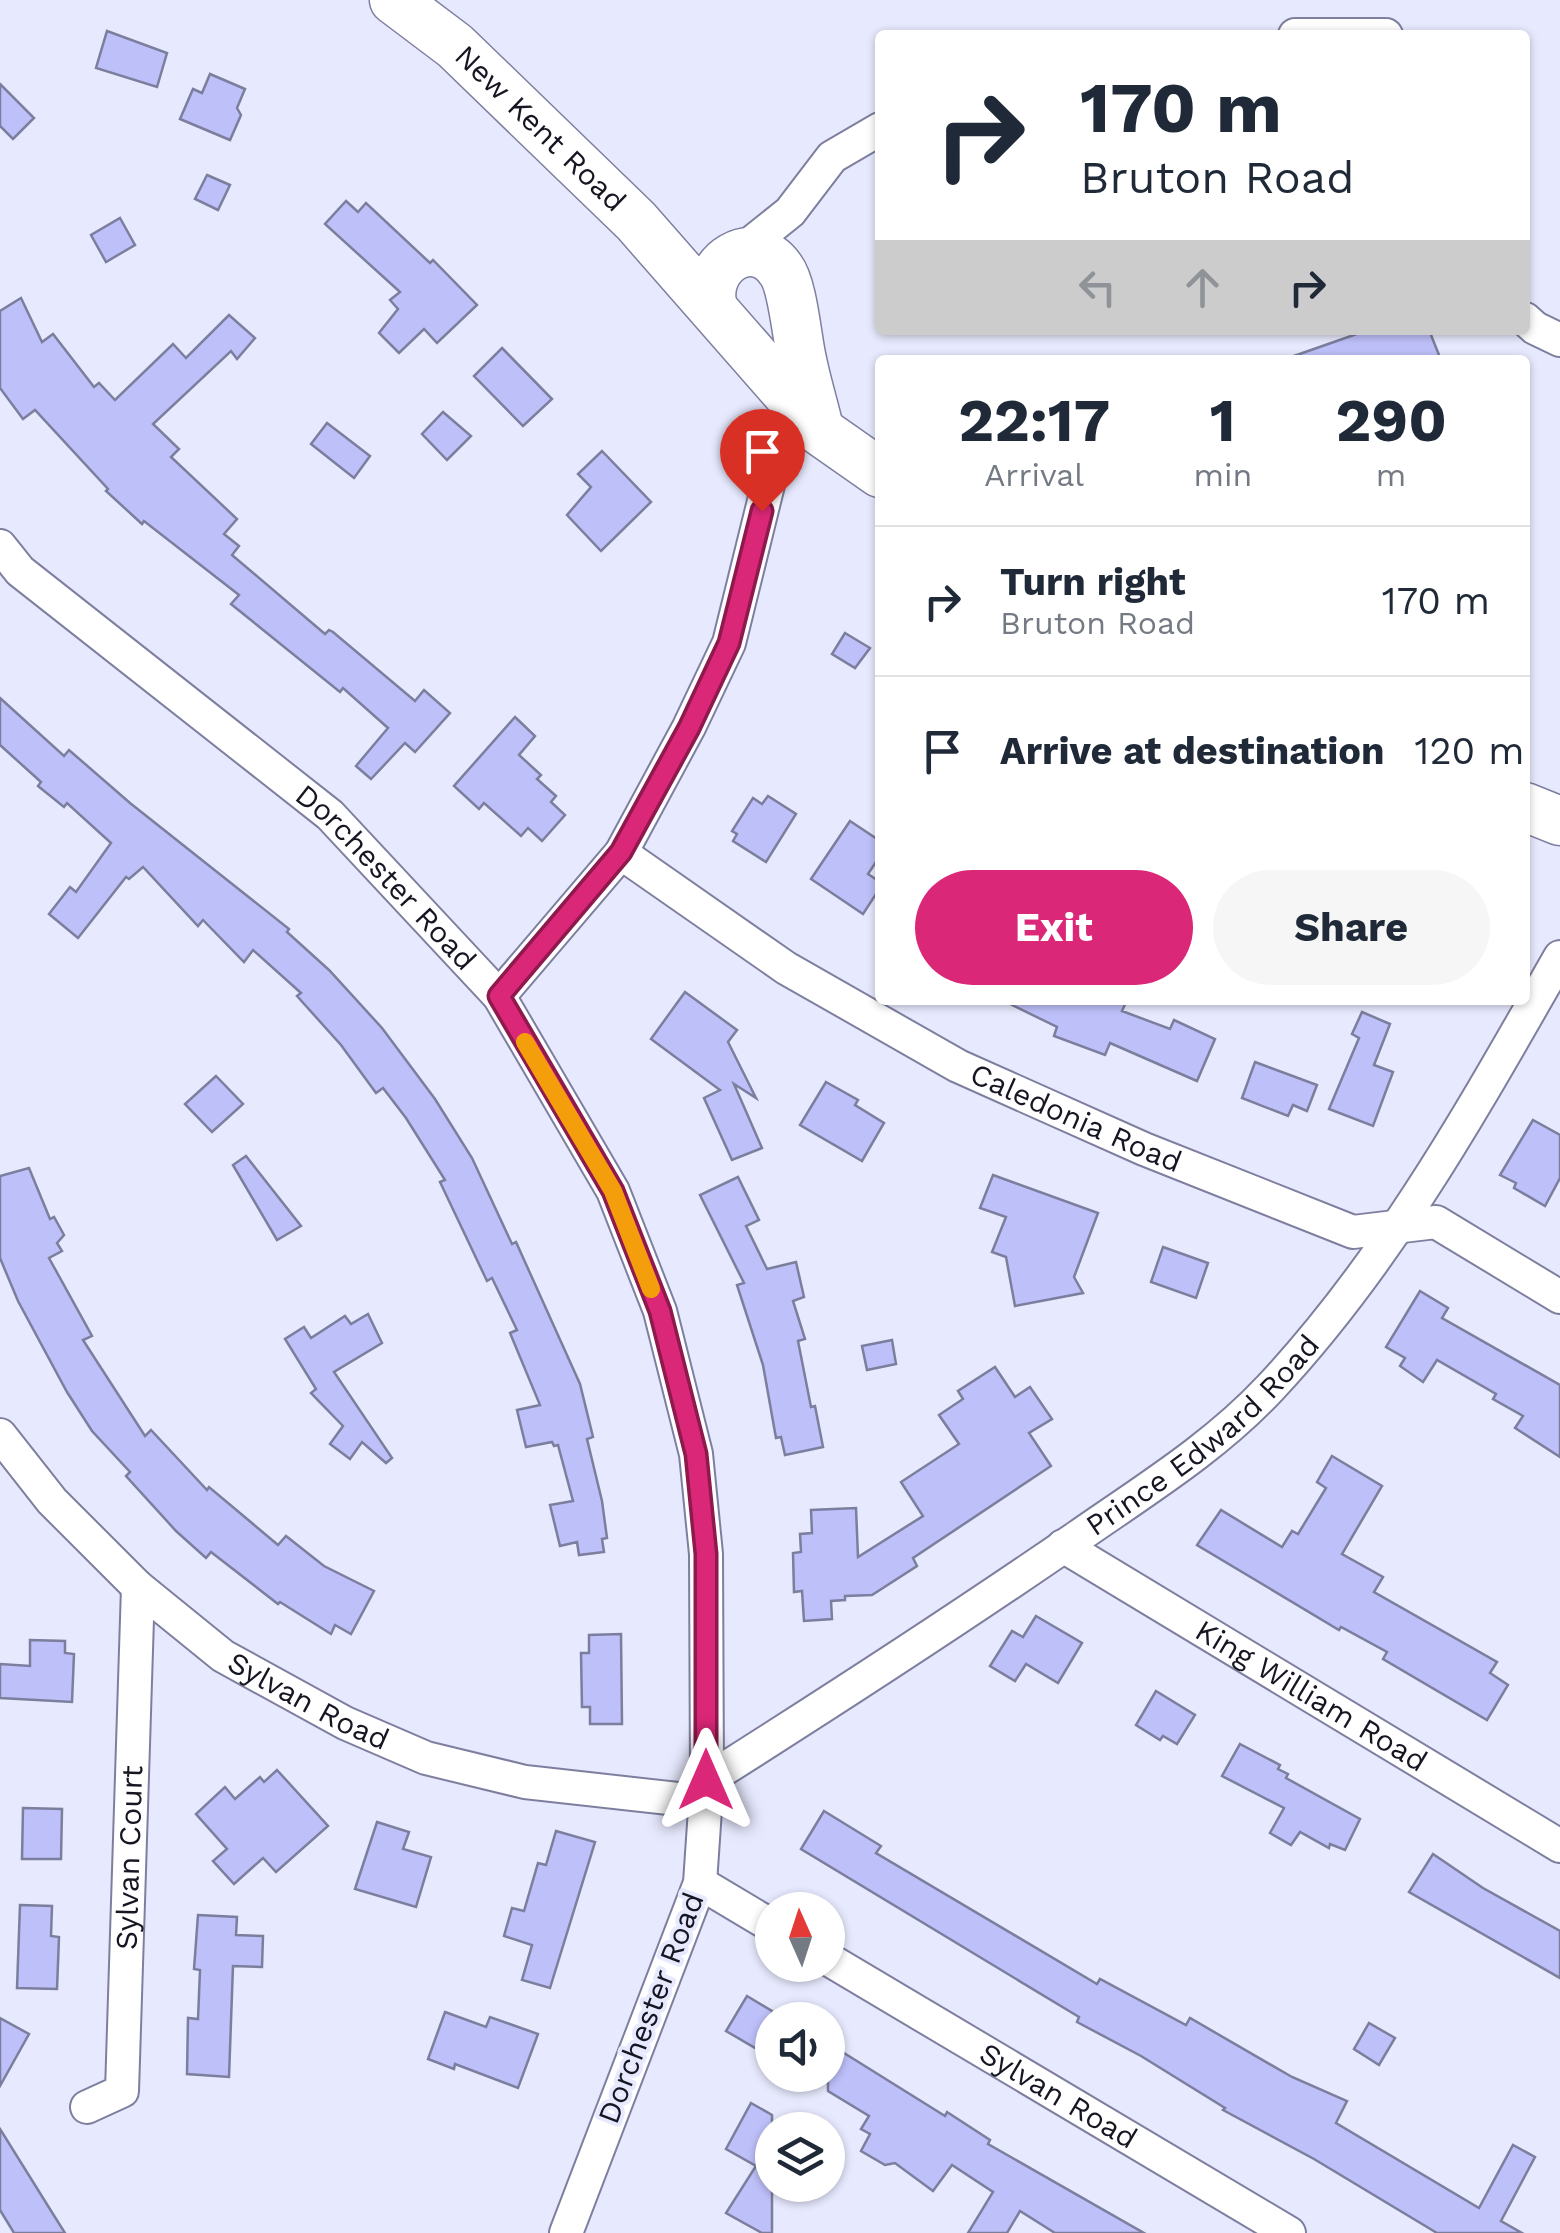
<!DOCTYPE html>
<html lang="en">
<head>
<meta charset="utf-8">
<style>
	body { margin:0; font-family:"Work Sans",sans-serif; background:#f6f6f7; color:#1f2937; height:100vh; display:flex; flex-direction:column; font-size:38px; white-space:nowrap }
	* { box-sizing:border-box; margin:0 }
	p { font-size:32px; color:#747a83 }
	.icon { flex:none; width:55px; height:55px; fill:none; stroke:currentColor; stroke-width:2; stroke-linecap:round; stroke-linejoin:round }
	.map { position:relative; flex:1; overflow:hidden }
	.side { position:absolute; left:875px; top:355px; width:655px; height:650px; display:flex; flex-direction:column; background:#fff; border-radius:10px; box-shadow:0 2px 8px #0004 }
	.side>* { flex:none }
	.banner { position:absolute; left:875px; top:30px; width:655px; height:305px; border-radius:10px; box-shadow:0 2px 8px #0004; background:#fff; color:#1f2937; overflow:hidden }
	.needle { width:65px; rotate:357deg }
	.controls { position:absolute; left:755px; top:1892px; display:grid; gap:20px }
	.controls a { display:grid; place-items:center; width:90px; height:90px; border-radius:50%; background:#fff; box-shadow:0 2px 8px #0004; font-size:50px }
	.pin { position:absolute; display:grid; place-items:center; width:85px; height:85px; color:#fff; margin:-102px -42px; border-radius:50% 50% 50% 0; rotate:-45deg; box-shadow:0 0 10px #0007 }
	.pin .icon { rotate:45deg }
	.me { position:absolute; width:110px; margin:-55px; rotate:0deg; stroke-linejoin:round; filter:drop-shadow(0 0 8px #0008) }
	.turn { display:flex; align-items:center; gap:35px; height:210px; padding:0 40px; font-size:45px }
	.turn .icon { width:130px; height:130px; stroke-width:2.5 }
	.turn b { display:block; font-size:70px; line-height:85px }
	.lanes { display:flex; align-items:center; height:95px; padding:0 40px; background:#0003; justify-content:center; gap:50px; direction:ltr }
	.lanes .off { opacity:.35 }
	.eta { display:flex; justify-content:space-evenly; align-items:center; height:170px; text-align:center }
	.eta b { font-size:60px; font-weight:700; line-height:70px }
	.cta { display:flex; gap:20px; margin-top:auto; padding:20px 40px }
	.cta a { flex:1; height:115px; border-radius:60px; background:#db2777; color:#fff; font-size:40px; font-weight:700; line-height:115px; text-align:center }
	.cta a+a { background:#f6f6f7; color:#1f2937 }
	ul { padding:0; list-style:none }
	li { display:flex; align-items:center; gap:30px; height:150px; padding:0 40px; border-top:2px solid #e0e1e3 }
	li div { flex:1 }
	li b { display:block; font-size:38px }
	li em { font-style:normal }
	.map>svg:first-child { display:block }
	.building { fill:#bec0fa; stroke:#7c7e9d; stroke-width:2.5 }
	.lines { fill:none; stroke-linecap:round; stroke-linejoin:round }
	.street-casing { stroke:#7e7f9f; stroke-width:36 }
	.secondary-casing { stroke:#7e7f9f; stroke-width:51 }
	.street { stroke:#fff; stroke-width:32 }
	.secondary { stroke:#fff; stroke-width:48 }
	.route-casing { stroke:#8e194d; stroke-width:25 }
	.route { stroke:#db2777; stroke-width:18 }
	.slow { stroke:#f59e0b; stroke-width:18 }
	.labels { text-anchor:middle; stroke-width:8; stroke-linejoin:round; paint-order:stroke }
	.street-label { font-size:30px; fill:#151622; stroke:#e7e9fe }
</style>
</head>
<body>
<div class="map">
<svg width="1560" height="2233" viewBox="0 0 1560 2233">
	<rect width="100%" height="100%" fill="#e7e9fe"/>
	<g class="building">
		<path d="M107 31 167 53 157 87 96 68Z"/>
		<path d="M210 74 245 89 237 108 241 115 230 140 180 119 193 89 202 93Z"/>
		<path d="M0 84 34 118 13 139 0 126Z"/>
		<path d="M207 175 230 185 218 210 195 199Z"/>
		<path d="M346 201 358 212 366 203 430 263 433 260 477 305 437 343 424 329 399 353 379 333 398 309 390 300 400 292 325 224Z"/>
		<path d="M120 218 135 245 106 262 91 235Z"/>
		<path d="M21 298 42 342 53 334 94 387 99 383 115 400 173 344 186 358 229 315 255 338 237 359 231 351 153 424 179 449 171 457 237 519 224 534 239 546 232 555 325 634 329 630 333 632 415 701 424 690 450 713 415 752 405 743 371 779 356 766 388 728 343 688 340 692 231 604 239 595 144 521 142 524 106 491 108 489 35 410 23 419 0 388V311Z"/>
		<path d="M1368 330H1429L1441 360H1294V356Z"/>
		<path d="M502 348 552 399 523 426 474 376Z"/>
		<path d="M443 412 471 436 447 460 422 434Z"/>
		<path d="M327 423 370 456 354 478 311 444Z"/>
		<path d="M602 451 651 502 601 551 567 515 591 487 578 474Z"/>
		<path d="M845 633 870 648 855 668 832 654Z"/>
		<path d="M0 698 64 756 69 750 130 803 289 929 287 932 329 970 382 1028 435 1099 472 1158 512 1244 516 1242 580 1384 593 1437 587 1439 602 1501 607 1538 602 1539 604 1552 579 1555 577 1542 560 1546 550 1505 573 1501 558 1445 554 1446 552 1442 526 1447 517 1410 540 1405 510 1333 517 1330 492 1278 487 1281 440 1182 445 1180 406 1118 383 1088 376 1093 341 1045 297 996 301 993 253 950 244 962 203 920 198 926 143 867 129 879 126 877 78 938 49 914 70 887 76 892 111 843 67 803 64 807 38 786 41 782 0 745Z"/>
		<path d="M515 717 535 736 519 755 541 775 537 779 556 796 551 802 565 815 542 841 528 828 521 836 484 803 479 809 454 786Z"/>
		<path d="M768 796 796 814 766 862 733 841 737 834 732 831 753 798 762 804Z"/>
		<path d="M850 821 880 841V856L868 874 880 882V888L863 914 811 879Z"/>
		<path d="M685 992 737 1030 728 1042 756 1098 734 1084 762 1148 732 1160 704 1098 720 1090 651 1039Z"/>
		<path d="M1002 1000H1127L1122 1011 1170 1029 1174 1020 1215 1039 1197 1081 1110 1043 1105 1055 1054 1036 1057 1027Z"/>
		<path d="M1362 1012 1390 1024 1374 1065 1393 1072 1373 1126 1329 1109 1359 1038 1352 1034Z"/>
		<path d="M1255 1062 1317 1085 1307 1111 1293 1105 1288 1116 1242 1098Z"/>
		<path d="M216 1076 243 1104 212 1132 185 1104Z"/>
		<path d="M826 1082 858 1100 855 1105 884 1123 862 1161 800 1125Z"/>
		<path d="M1533 1120 1560 1135V1178L1545 1206 1514 1188 1516 1183 1500 1175Z"/>
		<path d="M246 1156 301 1226 277 1240 233 1165Z"/>
		<path d="M29 1168 50 1219 54 1217 64 1235 57 1243 62 1251 49 1258 92 1336 83 1340 145 1436 151 1430 207 1490 209 1487 278 1545 286 1536 324 1566 374 1591 351 1634 335 1625 331 1634 280 1602 278 1604 211 1552 206 1558 176 1531 126 1476 130 1472 92 1431 67 1392 18 1301 0 1258V1176Z"/>
		<path d="M993 1175 1098 1213 1074 1277 1083 1293 1015 1306 1006 1257 992 1252 1006 1217 980 1208Z"/>
		<path d="M738 1177 759 1220 746 1226 767 1269 796 1262 804 1297 793 1301 805 1339 798 1341 811 1407 815 1406 823 1447 785 1455 781 1437 776 1438 763 1365 737 1285 744 1283 700 1195Z"/>
		<path d="M1163 1247 1208 1263 1196 1298 1151 1282Z"/>
		<path d="M1420 1291 1448 1308 1442 1318 1560 1385V1457L1515 1428 1523 1416 1493 1399 1496 1394 1437 1360 1423 1382 1400 1366 1405 1358 1386 1347Z"/>
		<path d="M368 1314 382 1343 334 1372 392 1458 386 1463 362 1442 350 1459 330 1444 343 1426 311 1393 316 1389 285 1339 304 1327 311 1338 345 1316 351 1324Z"/>
		<path d="M892 1340 896 1364 867 1370 862 1346Z"/>
		<path d="M995 1367 1015 1397 1030 1387 1052 1419 1029 1433 1051 1466 913 1558 917 1566 872 1595 845 1596V1600L831 1601 832 1619 804 1621 802 1591 794 1592 793 1553 801 1552 800 1534 812 1533 811 1510 856 1508 858 1557 923 1516 901 1482 959 1444 939 1415 963 1399 958 1391Z"/>
		<path d="M1332 1456 1382 1486 1342 1554 1383 1577 1374 1592 1497 1662 1490 1673 1508 1685 1487 1720 1383 1659 1387 1652 1341 1627 1339 1630 1197 1545 1221 1510 1282 1547 1292 1531 1298 1534 1326 1488 1317 1482Z"/>
		<path d="M1036 1616 1082 1643 1058 1683 1026 1664 1015 1681 990 1666 1012 1631 1023 1637Z"/>
		<path d="M621 1634 622 1724H590V1707H582L581 1653H589V1635Z"/>
		<path d="M30 1640 65 1641V1653L74 1654 72 1702 0 1698V1664L30 1666Z"/>
		<path d="M1156 1691 1195 1715 1177 1744 1163 1736 1160 1740 1136 1725Z"/>
		<path d="M1240 1744 1280 1765 1278 1769 1288 1774 1286 1778 1360 1819 1345 1850 1330 1844 1329 1848 1300 1832 1291 1845 1270 1833 1284 1808 1222 1776Z"/>
		<path d="M277 1770 328 1826 276 1872 263 1858 234 1884 213 1861 227 1849 196 1814 225 1787 235 1799 260 1777 264 1782Z"/>
		<path d="M23 1808 62 1809 61 1859H22Z"/>
		<path d="M824 1811 881 1846 876 1853 1097 1984 1100 1979 1186 2025 1190 2018 1292 2077 1347 2101 1336 2123 1479 2208 1513 2145 1535 2157 1501 2221 1522 2233H1437L1314 2159 1223 2110 1225 2108 1141 2056 1077 2022 1079 2017 801 1849Z"/>
		<path d="M377 1822 409 1832 403 1849 431 1857 416 1907 355 1889Z"/>
		<path d="M556 1831 595 1842 550 1988 522 1980 532 1945 504 1936 512 1908 524 1911 538 1863 546 1865Z"/>
		<path d="M1433 1854 1483 1888 1560 1931V1978L1409 1892Z"/>
		<path d="M20 1905 52 1906 51 1936 59 1937 57 1989 17 1988Z"/>
		<path d="M198 1915 237 1917 236 1935 263 1936 262 1967 233 1966 229 2077 187 2074 188 2018 198 2019 200 1970 194 1969Z"/>
		<path d="M747 1996 772 2011V2058L726 2031Z"/>
		<path d="M445 2012 486 2027 490 2017 538 2034 518 2088 455 2064 454 2069 428 2059Z"/>
		<path d="M0 2018 29 2034 0 2086Z"/>
		<path d="M1369 2023 1395 2038 1379 2065 1354 2049Z"/>
		<path d="M828 2043 945 2116 947 2112 990 2140 988 2144 1144 2233H1055L1020 2211 1007 2233H968L993 2192 952 2165 933 2191 895 2163 885 2165 861 2151 870 2134 861 2129 869 2116 828 2091Z"/>
		<path d="M751 2103 772 2115V2233H762L726 2213 756 2166 726 2149Z"/>
		<path d="M0 2129 53 2214 65 2233H14L0 2210Z"/>
	</g>
	<g class="lines">
		<g class="street-casing">
			<g id="street">
				<path d="M1295 35H1386"/>
				<path d="M735 256 790 212 832 157 880 129"/>
				<path d="M1525 319 1535 328 1560 340"/>
				<path id="s1" d="M0 546 20 571 330 815 499 996 613 1191 660 1311 696 1454 706 1554 707 1780 700 1883 566 2233"/>
				<path id="s2" d="M621 853 786 968 958 1066 1144 1149 1353 1232 1436 1222 1560 1297"/>
				<path d="M499 996 621 853 689 727 729 643 790 396"/>
				<path id="s3" d="M0 1435 52 1501 138 1587 223 1656 345 1723 426 1758 525 1782 705 1802"/>
				<path id="s4" d="M1063 1546 1560 1846"/>
				<path id="s5" d="M707 1780C832 1701 957 1620 1079 1536 1145 1490 1215 1447 1270 1388 1389 1261 1474 1107 1560 957"/>
				<path d="M700 1883 772 1926"/>
				<path id="s6" d="M828 1959 1289 2233"/>
				<path id="s7" d="M87 2107 122 2091 138 1587"/>
			</g>
		</g>
		<g class="secondary-casing">
			<g id="secondary">
				<path id="s8" d="M394 0 455 46 636 221 820 431 880 473"/>
				<path d="M713 308C701 263 754 230 781 270 793 286 797 339 802 360 806 380 812 400 817 420"/>
				<path d="M1525 807 1560 821"/>
			</g>
		</g>
		<use href="#street" class="street"/>
		<use href="#secondary" class="secondary"/>
	</g>
	<g class="lines">
		<g class="route-casing">
			<path id="route" d="M706 1780V1554L696 1454 660 1311 613 1191 499 996 621 852 689 728 729 643 762 511"/>
		</g>
		<use href="#route" class="route"/>
		<path class="slow" d="M525 1042 613 1191 651 1289"/>
	</g>
	<g class="labels">
		<g class="street-label">
			<text dy="10" stroke="none"><textPath href="#s8" startOffset="195">New Kent Road</textPath></text>
			<text dy="10" stroke="none"><textPath href="#s1" startOffset="510">Dorchester Road</textPath></text>
			<text dy="10" stroke="none"><textPath href="#s2" startOffset="528">Caledonia Road</textPath></text>
			<text dy="10" stroke="none"><textPath href="#s5" startOffset="605">Prince Edward Road</textPath></text>
			<text dy="10" stroke="none"><textPath href="#s4" startOffset="290">King William Road</textPath></text>
			<text dy="10" stroke="none"><textPath href="#s3" startOffset="412">Sylvan Road</textPath></text>
			<text dy="10" stroke="none"><textPath href="#s7" startOffset="272">Sylvan Court</textPath></text>
			<text transform="translate(651 2008) rotate(-69)" y="10">Dorchester Road</text>
			<text dy="10" stroke="none"><textPath href="#s6" startOffset="268">Sylvan Road</textPath></text>
		</g>
	</g>
</svg>
<div class="controls">
<a><svg class="needle" viewBox="-14 -14 28 28"><path d="M0-13l5 13h-10z" fill="#e53935"/><path d="M0 13l5-13h-10z" fill="#747a83"/></svg></a>
<a><svg class="icon" aria-label="sound" viewBox="0 0 24 24"><path d="M4 9h4l5-4v14l-5-4H4zM17 9q2 3 0 6"/></svg></a>
<a><svg class="icon" aria-label="layers" viewBox="0 0 24 24"><path d="M12 4l9 5-9 5-9-5zM3 14l9 5 9-5"/></svg></a>
</div>
<div class="pin" style="left:762px;top:511px;background:#d93025"><svg class="icon" aria-label="arrive" viewBox="0 0 24 24"><path d="M6 21V4h12l-3 4 3 4H6"/></svg></div>
<svg class="me" style="left:706px;top:1780px" viewBox="-20 -20 40 40"><path d="M0-17L14 15 0 8-14 15z" fill="#db2777" stroke="#fff" stroke-width="4"/></svg>
<div class="banner">
<div class="turn"><svg class="icon" aria-label="right" viewBox="0 0 24 24"><path d="M7 20v-9h11M14 6l5 5-5 5"/></svg><div><b>170 m</b>Bruton Road</div></div>
<div class="lanes"><svg class="icon off" aria-label="left" viewBox="0 0 24 24"><path d="M17 20v-9H6M10 6l-5 5 5 5"/></svg><svg class="icon off" aria-label="ahead" viewBox="0 0 24 24"><path d="M12 20V5M6 11l6-6 6 6"/></svg><svg class="icon" aria-label="right" viewBox="0 0 24 24"><path d="M7 20v-9h11M14 6l5 5-5 5"/></svg></div>
</div>
<section class="side">
<div class="eta">
<div><b>22:17</b><p>Arrival</p></div>
<div><b>1</b><p>min</p></div>
<div><b>290</b><p>m</p></div>
</div>
<ul>
<li><svg class="icon" aria-label="right" viewBox="0 0 24 24"><path d="M7 20v-9h11M14 6l5 5-5 5"/></svg><div><b>Turn right</b><p>Bruton Road</p></div><em>170 m</em></li>
<li><svg class="icon" aria-label="arrive" viewBox="0 0 24 24"><path d="M6 21V4h12l-3 4 3 4H6"/></svg><div><b>Arrive at destination</b></div><em>120 m</em></li>
</ul>
<div class="cta"><a>Exit</a><a>Share</a></div>
</section>
</div>
</body>
</html>
